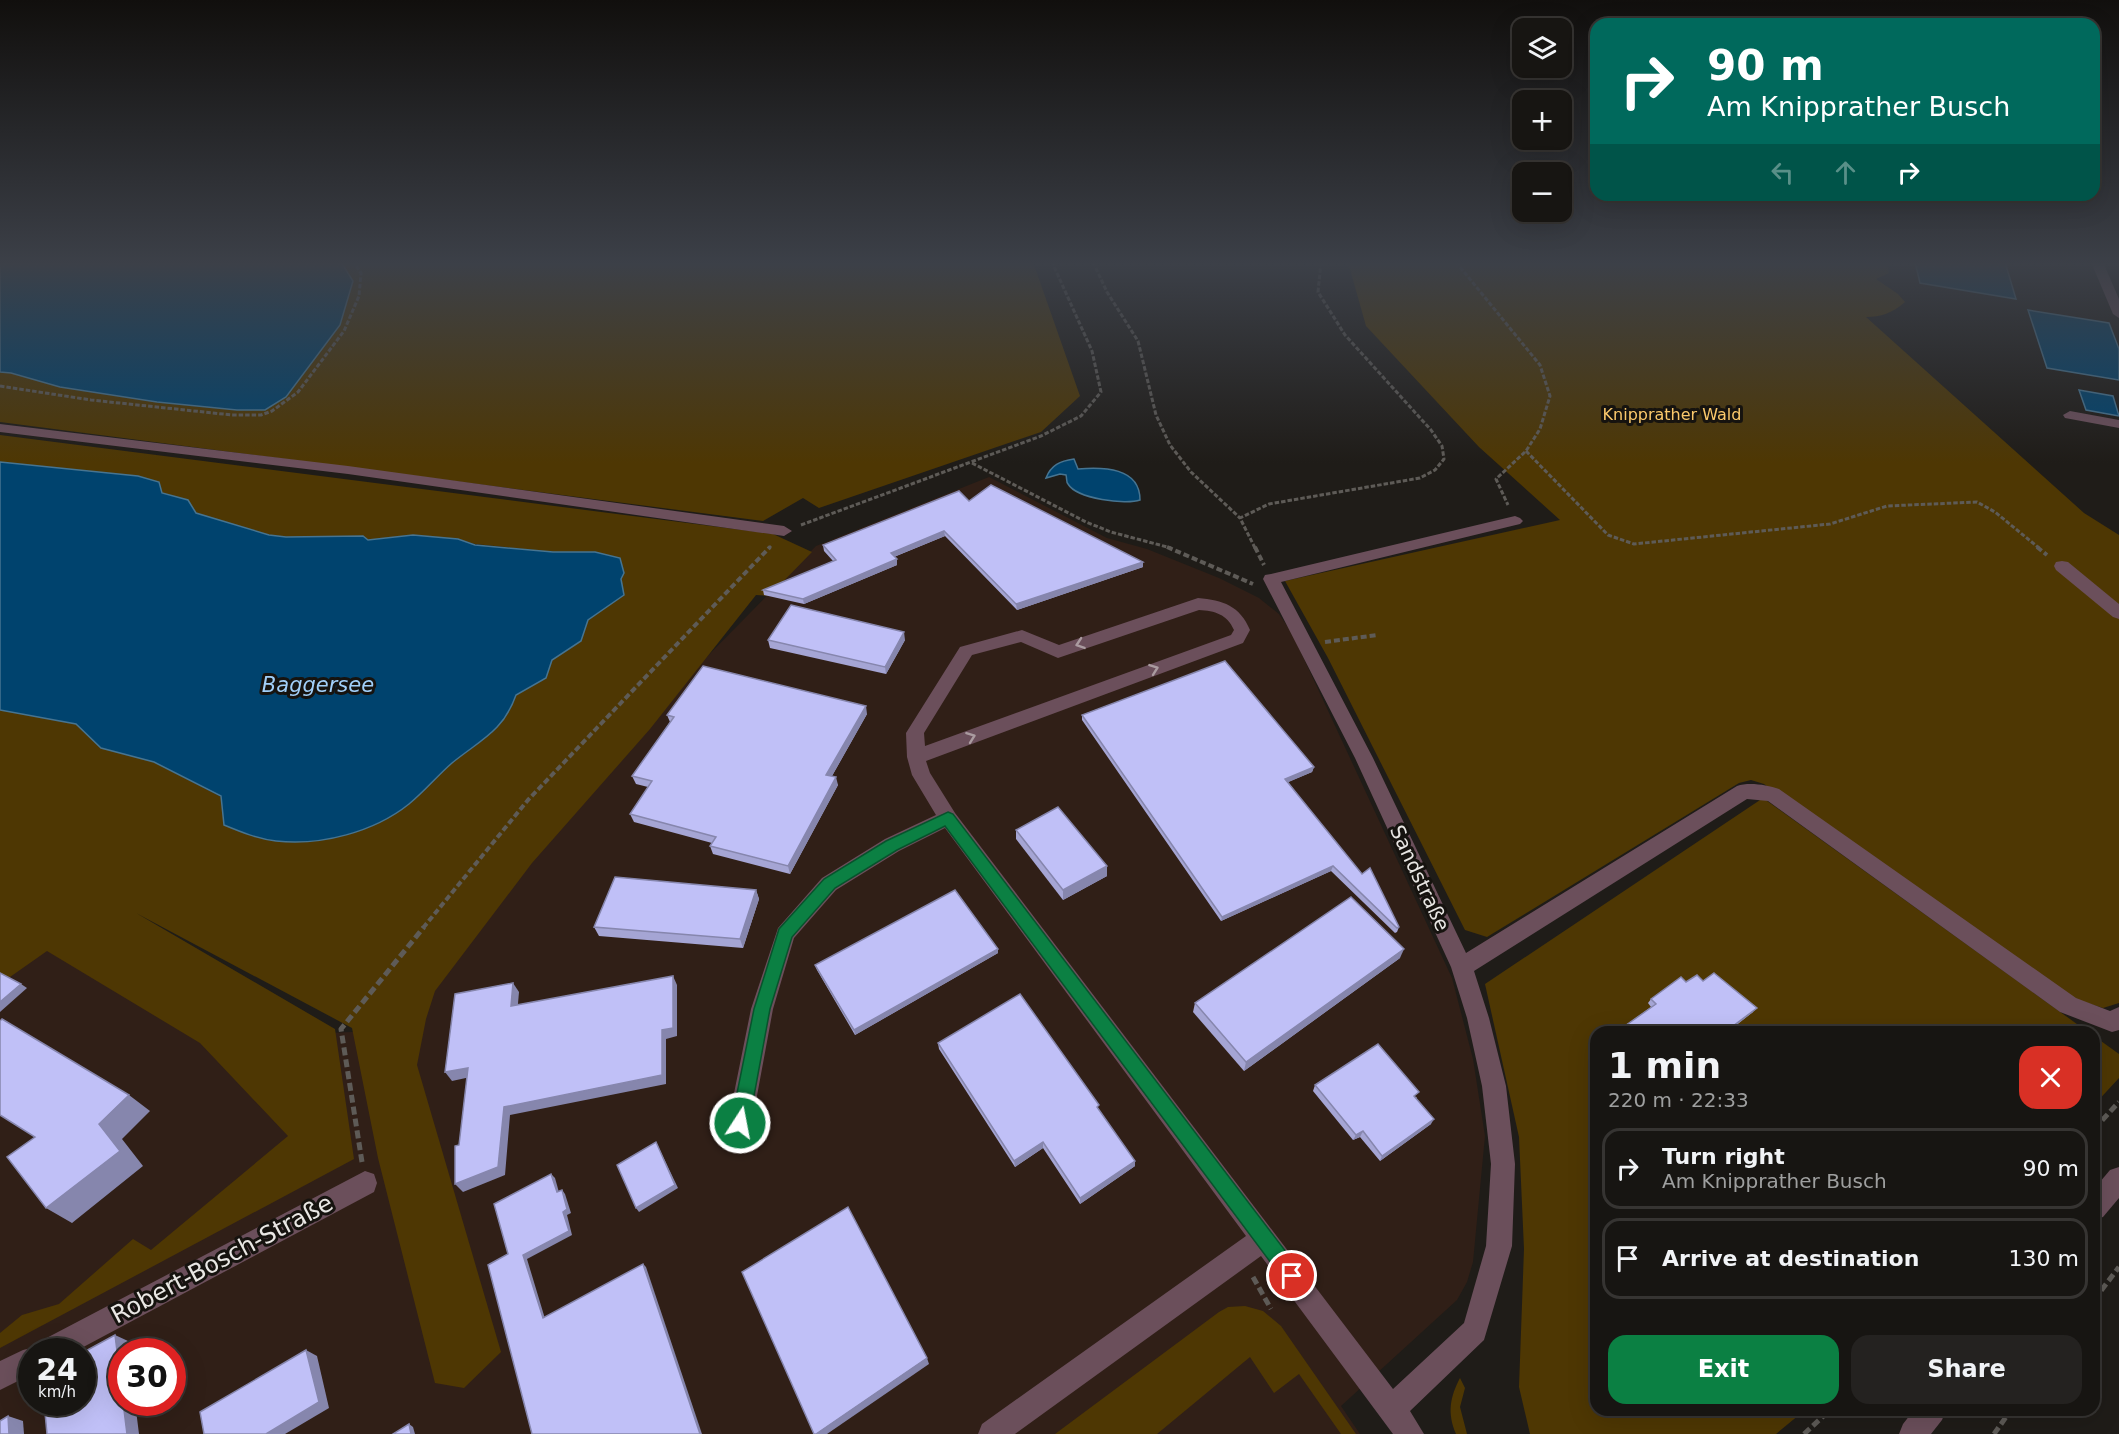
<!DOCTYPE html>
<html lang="en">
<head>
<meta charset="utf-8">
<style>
	body { margin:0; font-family:"DejaVu Sans",sans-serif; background:#242220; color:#f1f3f6; height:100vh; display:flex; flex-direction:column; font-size:22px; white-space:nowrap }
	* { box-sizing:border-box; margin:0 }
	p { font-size:20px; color:#9e9f9f }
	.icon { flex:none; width:33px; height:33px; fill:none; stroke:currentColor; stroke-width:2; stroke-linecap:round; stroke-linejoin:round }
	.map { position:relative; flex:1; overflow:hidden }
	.drawer { position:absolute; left:1590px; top:1026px; width:510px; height:390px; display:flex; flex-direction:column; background:#171512; border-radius:18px; box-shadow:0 6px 24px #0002,0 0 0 2px #363432 }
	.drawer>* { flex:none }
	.hud { position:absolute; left:1590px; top:18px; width:510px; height:183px; border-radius:18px; box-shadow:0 6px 24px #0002,0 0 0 2px #363432; background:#00695c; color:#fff; overflow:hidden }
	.buttons { position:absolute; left:1512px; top:18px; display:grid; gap:12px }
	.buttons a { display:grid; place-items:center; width:60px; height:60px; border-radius:12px; background:#171512; box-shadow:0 6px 24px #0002,0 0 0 2px #363432; font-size:30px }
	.speed { position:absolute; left:18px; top:1338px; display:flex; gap:12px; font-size:30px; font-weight:700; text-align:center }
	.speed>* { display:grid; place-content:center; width:78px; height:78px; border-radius:50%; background:#171512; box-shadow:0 6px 24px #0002,0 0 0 2px #363432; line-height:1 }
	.speed small { font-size:15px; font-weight:400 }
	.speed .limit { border:9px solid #d22; background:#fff; color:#111 }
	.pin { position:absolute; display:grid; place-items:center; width:51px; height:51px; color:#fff; margin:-26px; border:3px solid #fff; border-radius:50%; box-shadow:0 2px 6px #0007 }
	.me { position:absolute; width:66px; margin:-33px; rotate:11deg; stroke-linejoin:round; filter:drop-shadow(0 0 4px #0008) }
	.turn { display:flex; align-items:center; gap:21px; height:126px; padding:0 18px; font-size:27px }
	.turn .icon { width:78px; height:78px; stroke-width:2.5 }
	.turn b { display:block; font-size:42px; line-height:51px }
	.lanes { display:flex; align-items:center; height:57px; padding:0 18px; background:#0003; justify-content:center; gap:30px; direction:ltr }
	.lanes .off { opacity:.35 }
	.round { display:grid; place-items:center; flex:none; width:63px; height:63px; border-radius:18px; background:#242220 }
	.headline { display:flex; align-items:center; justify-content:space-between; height:102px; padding:0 18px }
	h1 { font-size:36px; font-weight:600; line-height:45px }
	.primary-button { display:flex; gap:12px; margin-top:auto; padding:12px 18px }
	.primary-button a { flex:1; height:69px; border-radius:18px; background:#0b8043; color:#fff; font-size:24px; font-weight:600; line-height:69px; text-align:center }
	.primary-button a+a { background:#242220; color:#f1f3f6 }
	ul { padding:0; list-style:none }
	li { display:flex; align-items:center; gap:18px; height:81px; margin:0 12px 9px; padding:0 6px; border:3px solid #363432; border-radius:18px }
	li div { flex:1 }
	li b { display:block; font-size:22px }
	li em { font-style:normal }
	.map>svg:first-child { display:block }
	.industrial { fill:#301f17; fill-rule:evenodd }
	.green { fill:#4e3703 }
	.water { fill:#00436e; stroke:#467491; stroke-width:1.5 }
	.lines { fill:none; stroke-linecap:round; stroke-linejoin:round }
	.path-far2 { stroke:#5e5b57; stroke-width:3; stroke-dasharray:4.5 2; stroke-linecap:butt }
	.path-far1 { stroke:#5e5b57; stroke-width:4; stroke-dasharray:6 3; stroke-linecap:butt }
	.path { stroke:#5e5b57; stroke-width:5; stroke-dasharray:8 4; stroke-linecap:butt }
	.minor { fill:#6b4f5b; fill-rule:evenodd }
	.wall { fill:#a5a5d4 }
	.shaded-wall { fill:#8686ad }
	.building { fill:#c0c0f7; stroke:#8686ad; stroke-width:1.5 }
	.oneway { stroke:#aa9ba0 }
	.route { fill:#0b8043; stroke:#07532c; stroke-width:1.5 }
	.labels { text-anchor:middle; stroke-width:6; stroke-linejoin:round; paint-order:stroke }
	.far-park-label { font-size:16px; fill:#fac86b; stroke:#16130f }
	.street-label { font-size:20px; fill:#e9e7e4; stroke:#16130f }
	.water-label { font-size:21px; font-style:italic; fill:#a1cff8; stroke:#16130f }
	.near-street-label { font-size:24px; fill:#e9e7e4; stroke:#16130f }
</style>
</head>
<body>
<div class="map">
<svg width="2119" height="1434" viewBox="0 0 2119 1434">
	<rect width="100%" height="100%" fill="#1f1c18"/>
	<path class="industrial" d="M989 477 1107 538 1147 549 1219 578 1259 598 1279 614 1292 633 1452 978 1473 1059 1485 1136 1473 1262 1467 1282 1457 1300 1341 1406 1360 1434H0V805L114 901 328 1033 398 1030 622 743 816 546ZM32 1352H82V1402H32ZM122 1352H172V1402H122Z"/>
	<g class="green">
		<path d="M0 262H1033L1080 396 1041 432 819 508 803 498 763 521 0 422Z"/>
		<path d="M1348 262H1887L1889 273 1876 279 1898 294 1905 302C1893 313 1880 317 1866 317L2084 513 2119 535V1003L2103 1008 2069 997 1764 784 1751 780 1739 783 1487 937 1465 930 1328 658 1285 581 1560 520 1479 447 1366 326Z"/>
		<path d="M0 435 773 534 812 552 769 596 756 595 650 729 532 863 435 991 426 1019 417 1065 501 1352 464 1388 435 1383 378 1158 352 1028 136 913 335 1029 354 1159 0 1348V1333L22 1315 59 1304 133 1239 151 1250 288 1136 200 1043 47 951 0 984V710L76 724 101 748 154 762 221 797 224 825C241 832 258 839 276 841 321 846 374 832 409 804 425 791 437 776 452 763 480 741 504 731 516 695L546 678 552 660 581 641 588 620 624 595 595 552H553L475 544 458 539 413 535 368 540 286 537 269 535 196 513 187 500 162 493 159 482 138 476 0 462Z"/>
		<path d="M1763 798 2088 1032H1596V1410H1805L1776 1434H1530L1519 1387 1524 1249 1519 1137 1485 984Z"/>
		<path d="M2094 1036 2119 1054V1078L2094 1105Z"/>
		<path d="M1245 1306 1263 1311 1281 1326 1356 1434H1341L1299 1374 1274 1393 1250 1357 1157 1434H1055L1219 1312 1228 1307Z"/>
		<path d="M1460 1378 1465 1388 1460 1407 1467 1434H1456C1447 1413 1450 1397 1460 1378Z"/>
	</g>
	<g class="water">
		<path d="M0 262H341L353 281 340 325 286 397 265 410H237L157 402 60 387 11 373 0 372Z"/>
		<path d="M1915 262H2005L2016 299 1920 283Z"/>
		<path d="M2028 310 2109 323 2119 349V380L2047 368Z"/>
		<path d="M2079 390 2113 396 2119 416 2086 410Z"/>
		<path d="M1074 459 1078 469C1103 467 1140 467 1140 500 1126 505 1077 499 1068 484 1066 482 1067 478 1066 475L1060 474 1046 478C1051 465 1060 461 1074 459Z"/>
		<path d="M0 462 138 476 159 482 162 493 188 500 196 513 269 535 286 537 363 536 368 540 413 535 458 539 475 545 553 552H595L620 558 624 573 621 579 624 595 588 620 581 641 552 660 546 678 516 695C503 732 480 740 452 763 437 776 425 791 409 804 374 832 321 846 276 841 258 839 241 832 224 825L221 796 154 762 101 748 76 724 0 710Z"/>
	</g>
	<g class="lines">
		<g class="path-far2">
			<path d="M1093 262 1107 292 1138 341 1156 415 1170 445 1191 472 1240 518"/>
			<path d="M1456 262 1540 365 1550 396 1540 429 1526 451 1496 479 1508 505"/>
			<path d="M0 386 91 400 232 415H261L272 411 298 392 344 331 359 296 361 273 353 262"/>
			<path d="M1526 451 1608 535 1634 544 1830 524 1887 506 1977 502 1995 512 2039 548"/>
			<path d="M972 463 1086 522 1111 532 1171 548"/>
			<path d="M801 525 1041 436 1081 416 1101 392 1092 351 1052 262"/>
			<path d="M769 548 771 546"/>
			<path d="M1255 548 1240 518 1269 504 1420 478 1435 470 1444 459 1442 446 1431 430 1345 335 1318 292 1321 262"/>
		</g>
		<g class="path-far1">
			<path d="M1167 547 1253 584"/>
			<path d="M1255 547 1264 565"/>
			<path d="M2037 547 2047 555"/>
			<path d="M1325 642 1377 635"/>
			<path d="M423 928 528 800 770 547"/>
		</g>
		<g class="path">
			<path d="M2094 1129 2119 1102"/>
			<path d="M362 1162 341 1029 424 927"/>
			<path d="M1253 1277 1271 1309"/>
			<path d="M2094 1300 2119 1267"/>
			<path d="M1804 1434 1830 1410"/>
			<path d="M1994 1434 2011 1410"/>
		</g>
		<g class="minor">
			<path d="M2091 262H2103L2119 299V318L2113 314Z"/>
			<path d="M2070 411 2119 420V428L2065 418 2063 415Z"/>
			<path d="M0 424 348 466 784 526 792 531 784 536 348 474 0 432Z"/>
			<path d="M1515 516 1520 518 1523 521 1520 524 1281 582 1373 758 1466 953 1737 786C1749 782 1767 785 1779 789L2076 998 2110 1011 2119 1007V1030L2112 1032 2060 1012 1768 801 1747 799 1474 971 1489 1018 1506 1086 1515 1164 1512 1246 1484 1340 1410 1411 1424 1434H1393L1261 1256 1015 1434H978L982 1424 1246 1236 945 828 899 851 836 890 794 938 773 1009 752 1123 748 1131 740 1134 732 1131 728 1123 751 1009 778 928 822 878 885 839 936 815 912 775 907 757 906 733 960 647 1022 630 1059 645 1198 598C1223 600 1240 606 1250 630L1243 643 926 761 930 773 955 813 1393 1389 1464 1323 1486 1246 1491 1164 1482 1086 1467 1018 1451 967 1355 758 1263 579 1265 575 1271 574ZM1199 610C1215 611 1227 614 1234 630L1231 635 925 746 924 733 972 655 1021 642 1058 658Z"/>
			<path d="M2062 561 2068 562 2119 604V619L2113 617 2056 570 2054 566 2056 562Z"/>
			<path d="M2119 1167V1198L2103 1217 2094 1220V1189L2110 1170Z"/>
			<path d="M365 1171 374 1174 377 1183 374 1192 74 1352H32V1374L0 1390V1361L23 1350 35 1347 37 1343Z"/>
			<path d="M1914 1410H1946L1942 1420 1931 1434H1899L1903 1424Z"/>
		</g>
	</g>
	<g class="wall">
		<path d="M969 501 1143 567 1017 610 945 536 894 557 897 565 804 604 764 595 763 590 833 561 824 551 823 545Z"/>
		<path d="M768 640H905L886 674 770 648Z"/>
		<path d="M867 714 832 776 838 785 790 874 713 854 710 846 712 843 634 822 630 814 648 787 636 784 632 776 670 722 667 715Z"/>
		<path d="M1082 715 1314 767 1312 772 1288 782 1399 927 1397 932 1395 933 1331 871 1221 921 1082 720Z"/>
		<path d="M1016 830 1107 866V876L1063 900 1016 839Z"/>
		<path d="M756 890 759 899 743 948 599 936 594 927Z"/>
		<path d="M998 953 855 1035 817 970 815 965Z"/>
		<path d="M1400 958 1244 1071 1193 1012 1195 1003Z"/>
		<path d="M1703 981 1753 1012 1734 1027 1740 1032H1619L1622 1028 1651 1007 1648 1003 1651 999 1686 982Z"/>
		<path d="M938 1043 1099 1110 1135 1166 1080 1204 1043 1148 1015 1167 939 1049Z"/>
		<path d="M1315 1085 1417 1097 1416 1098 1431 1124 1380 1161 1360 1137 1353 1140 1313 1091Z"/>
	</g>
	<g class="shaded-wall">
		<path d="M944 531 945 536 891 558V553Z"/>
		<path d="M897 559V565L804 604 803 599Z"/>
		<path d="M1143 562V567L1017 610 1016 604Z"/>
		<path d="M904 632 905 640 886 674 885 667Z"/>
		<path d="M866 706 867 714 828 783 826 775Z"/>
		<path d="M1314 767 1312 772 1284 784 1285 779Z"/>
		<path d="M836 777 838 785 790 874 788 866Z"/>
		<path d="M1107 866V876L1063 900V890Z"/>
		<path d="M1333 866 1331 871 1221 921 1222 917Z"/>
		<path d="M756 890 759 899 743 948 740 939Z"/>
		<path d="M998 949V953L855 1035 854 1030Z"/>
		<path d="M1404 949 1400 958 1244 1071 1246 1062Z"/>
		<path d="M673 976 677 985V1036L666 1039V1084L510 1115 505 1175 463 1192 455 1184 504 1107 662 1030Z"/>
		<path d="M513 983 519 992 517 1015 511 1006Z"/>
		<path d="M21 984 27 988 0 1012V1002Z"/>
		<path d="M1757 1008 1753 1012 1729 1030 1733 1026Z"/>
		<path d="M468 1068 475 1076 452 1081 445 1072Z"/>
		<path d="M129 1095 150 1111 122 1139 143 1166 72 1223 46 1208 99 1124Z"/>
		<path d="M1434 1119 1431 1124 1380 1161 1382 1156Z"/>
		<path d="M1363 1131 1360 1137 1353 1140 1356 1135Z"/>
		<path d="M656 1142 678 1188 639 1212 636 1208Z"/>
		<path d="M1043 1142V1148L1015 1167 1014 1161Z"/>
		<path d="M1135 1161V1166L1080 1204V1198Z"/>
		<path d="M551 1174 555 1178 560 1196 557 1192Z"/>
		<path d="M562 1190 565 1194 571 1213 567 1215 572 1235 527 1259 546 1322 543 1318 523 1255 563 1212Z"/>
		<path d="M643 1264 646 1267 702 1434H700Z"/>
		<path d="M115 1335 128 1341 129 1352H122V1391Z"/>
		<path d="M306 1350 317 1356 329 1408 285 1434H266Z"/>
		<path d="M927 1358 929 1364 827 1434H816Z"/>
		<path d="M123 1402H135L139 1434H127Z"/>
		<path d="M8 1416 23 1421 24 1434H9Z"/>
		<path d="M409 1424 413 1427 415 1434H411Z"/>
	</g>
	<g class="building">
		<path d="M991 485 1143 562 1016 604 944 531 891 553 897 559 803 599 763 590 836 560 823 545 959 491 969 501Z"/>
		<path d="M791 605 904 632 885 667 768 640Z"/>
		<path d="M1225 661 1314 767 1285 779 1362 874 1370 868 1399 927 1397 928 1333 866 1222 917 1082 715Z"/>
		<path d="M703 666 866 706 826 775 836 777 788 866 710 846 716 837 630 814 652 781 632 776 674 717 667 715Z"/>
		<path d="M1058 807 1107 866 1063 890 1016 830Z"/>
		<path d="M615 877 756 890 740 939 594 927Z"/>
		<path d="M955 890 998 949 854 1030 815 965Z"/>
		<path d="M1351 897 1404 949 1246 1062 1195 1003Z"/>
		<path d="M0 973 21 984 0 1002Z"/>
		<path d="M1714 973 1757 1008 1733 1026 1740 1032H1627L1622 1028 1656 1004 1651 999 1681 977 1686 982 1697 975 1703 981Z"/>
		<path d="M673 976V1028L662 1030V1075L504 1107 498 1167 455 1184V1146L459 1145 468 1068 445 1072 455 994 513 983 511 1006Z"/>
		<path d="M1020 994 1099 1105 1097 1107 1135 1161 1080 1198 1043 1142 1014 1161 938 1043Z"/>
		<path d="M2 1019 129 1095 99 1124 120 1151 46 1208 7 1157 35 1137 0 1115V1021Z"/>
		<path d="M1378 1044 1419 1092 1414 1096 1434 1119 1382 1156 1363 1131 1356 1135 1315 1085Z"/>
		<path d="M656 1142 675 1185 636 1208 617 1165Z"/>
		<path d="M551 1174 557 1192 562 1190 567 1209 563 1212 569 1231 523 1255 543 1318 643 1264 700 1434H532L488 1265 508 1254 494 1204Z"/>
		<path d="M848 1207 927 1358 816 1434H814L742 1272Z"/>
		<path d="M115 1335 122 1391V1402H123L127 1434H47L44 1402H82V1353Z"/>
		<path d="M306 1350 319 1402 266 1434H204L200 1412Z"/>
		<path d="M8 1416 9 1434H0V1421Z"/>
		<path d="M409 1424 411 1434H393Z"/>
	</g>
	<defs><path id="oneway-chevron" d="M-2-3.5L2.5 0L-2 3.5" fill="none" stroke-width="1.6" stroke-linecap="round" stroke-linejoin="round" transform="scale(1.5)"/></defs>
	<g class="oneway">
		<use href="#oneway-chevron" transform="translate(1080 644) rotate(161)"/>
		<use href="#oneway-chevron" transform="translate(1154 669) rotate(-20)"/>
		<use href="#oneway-chevron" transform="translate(971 737) rotate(-20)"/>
	</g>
	<linearGradient id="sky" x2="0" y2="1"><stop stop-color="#110f0d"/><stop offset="0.57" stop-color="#3c4048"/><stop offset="1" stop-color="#3c4048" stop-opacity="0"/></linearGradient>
	<rect width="2119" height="463" fill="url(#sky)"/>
	<path class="route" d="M948 812 953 814 1299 1269 1302 1276 1299 1283 1292 1286 1286 1283 945 826 897 850 835 888 792 937 770 1009 749 1123 747 1130 740 1132 734 1130 731 1123 754 1009 779 929 824 879 886 841Z"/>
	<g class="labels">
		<g class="far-park-label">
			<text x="1672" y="420">Knipprather Wald</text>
		</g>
		<g class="street-label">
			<text transform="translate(1420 878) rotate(65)" y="7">Sandstraße</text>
		</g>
		<g class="water-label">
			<text x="318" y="692">Baggersee</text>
		</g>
		<g class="near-street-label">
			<text transform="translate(222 1259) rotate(-28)" y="8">Robert-Bosch-Straße</text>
		</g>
	</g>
</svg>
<div class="buttons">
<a><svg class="icon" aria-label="layers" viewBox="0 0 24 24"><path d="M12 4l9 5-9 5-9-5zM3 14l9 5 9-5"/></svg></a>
<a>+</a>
<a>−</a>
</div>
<div class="speed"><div>24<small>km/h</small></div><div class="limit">30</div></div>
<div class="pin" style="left:1292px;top:1276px;background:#d93025"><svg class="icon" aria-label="arrive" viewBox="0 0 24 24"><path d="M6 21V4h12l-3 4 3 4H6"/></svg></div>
<svg class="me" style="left:740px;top:1123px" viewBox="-20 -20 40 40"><circle r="17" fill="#0b8043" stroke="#fff" stroke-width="3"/><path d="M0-11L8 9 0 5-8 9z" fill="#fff"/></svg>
<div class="hud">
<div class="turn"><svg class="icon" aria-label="right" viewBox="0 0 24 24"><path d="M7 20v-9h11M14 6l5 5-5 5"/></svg><div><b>90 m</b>Am Knipprather Busch</div></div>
<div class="lanes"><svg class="icon off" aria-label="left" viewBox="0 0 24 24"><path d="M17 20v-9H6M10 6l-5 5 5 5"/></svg><svg class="icon off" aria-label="ahead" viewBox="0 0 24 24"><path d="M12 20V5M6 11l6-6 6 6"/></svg><svg class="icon" aria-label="right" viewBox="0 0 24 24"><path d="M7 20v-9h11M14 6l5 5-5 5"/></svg></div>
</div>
<section class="drawer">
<div class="headline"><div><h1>1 min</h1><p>220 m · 22:33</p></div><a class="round" style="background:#d93025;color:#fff"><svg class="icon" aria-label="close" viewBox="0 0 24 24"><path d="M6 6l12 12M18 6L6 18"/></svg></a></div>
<ul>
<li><svg class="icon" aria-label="right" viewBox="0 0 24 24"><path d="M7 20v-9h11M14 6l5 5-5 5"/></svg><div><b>Turn right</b><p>Am Knipprather Busch</p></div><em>90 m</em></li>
<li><svg class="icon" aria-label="arrive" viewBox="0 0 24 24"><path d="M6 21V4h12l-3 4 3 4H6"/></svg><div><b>Arrive at destination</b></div><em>130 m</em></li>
</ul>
<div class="primary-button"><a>Exit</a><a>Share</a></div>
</section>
</div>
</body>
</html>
